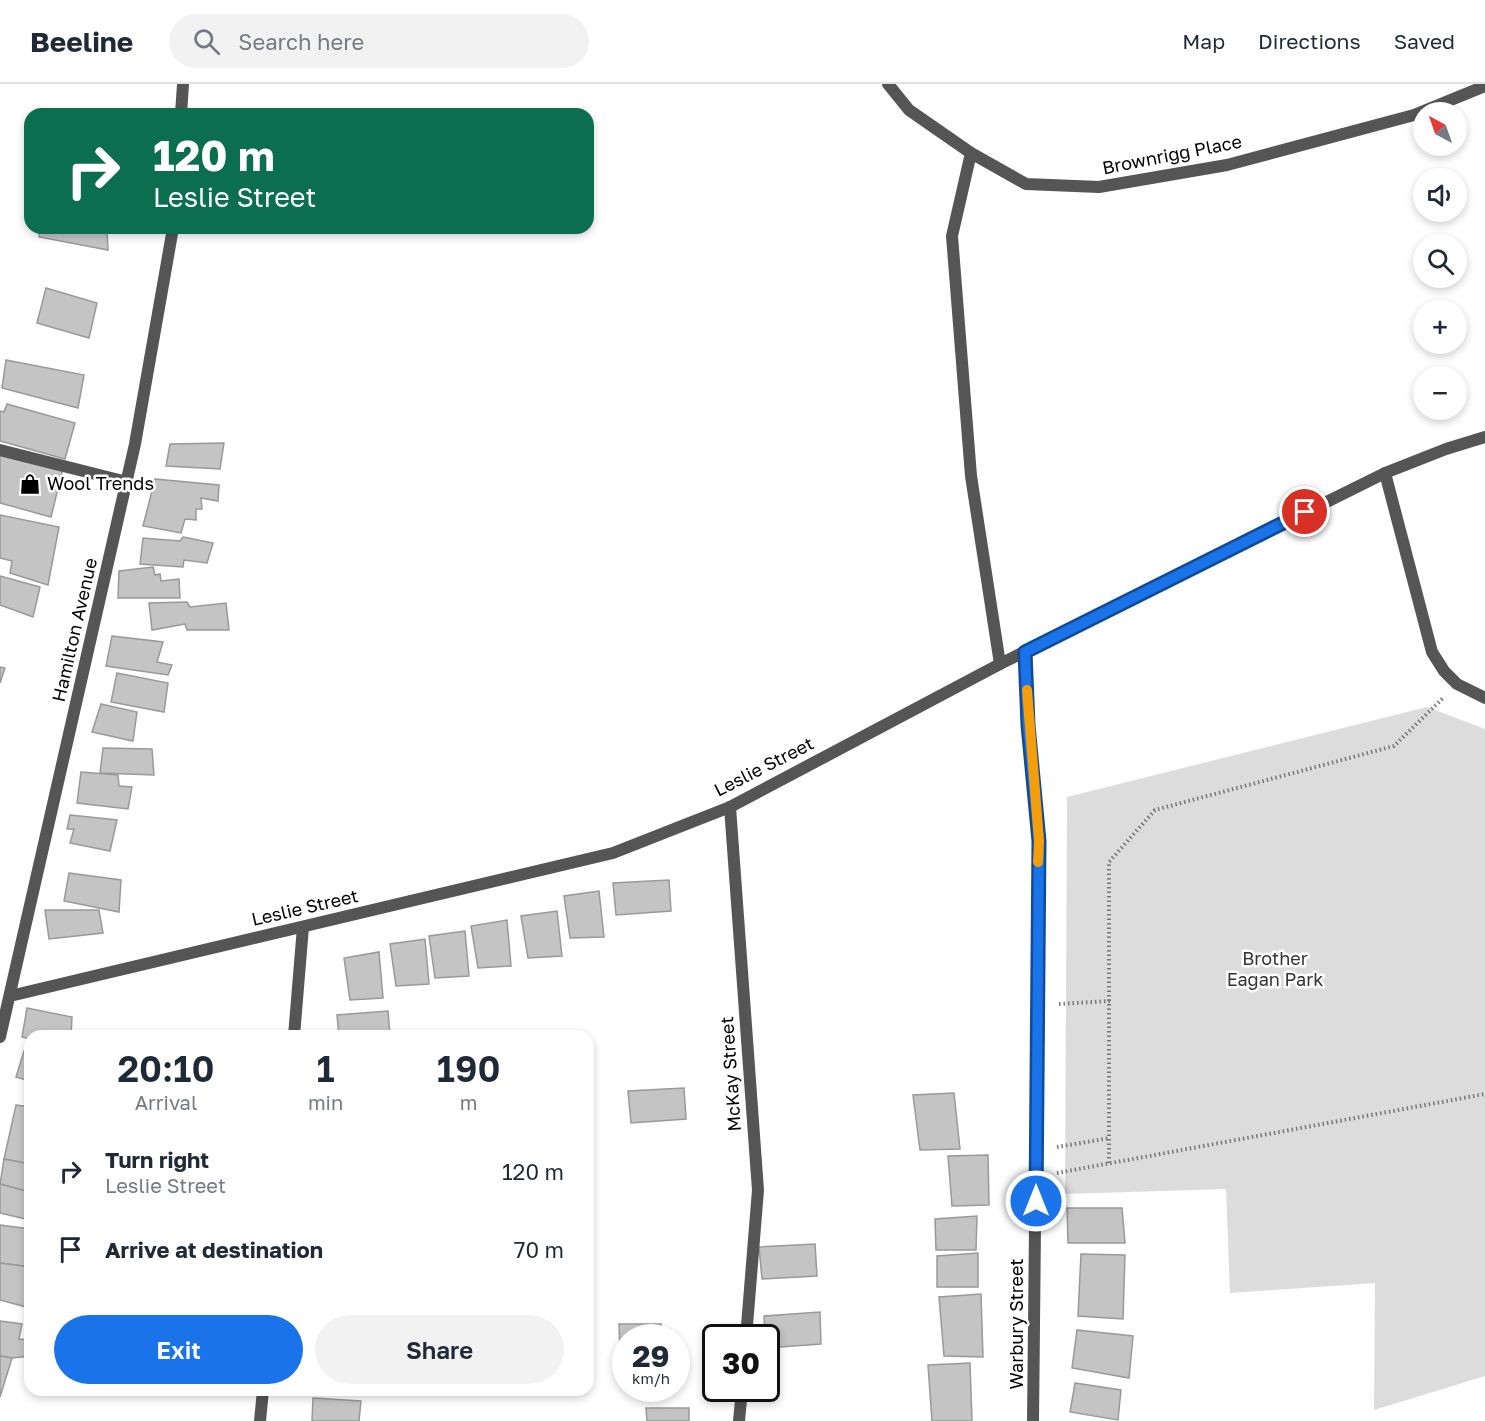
<!DOCTYPE html>
<html lang="en">
<head>
<meta charset="utf-8">
<style>
	body { margin:0; font-family:"Golos Text",sans-serif; background:#f2f2f3; color:#1f2937; height:100vh; display:flex; flex-direction:column; font-size:22px; white-space:nowrap }
	* { box-sizing:border-box; margin:0 }
	p { font-size:20px; color:#747a83 }
	.icon { flex:none; width:33px; height:33px; fill:none; stroke:currentColor; stroke-width:2; stroke-linecap:round; stroke-linejoin:round }
	.map { position:relative; flex:1; overflow:hidden }
	.panel { position:absolute; left:24px; top:946px; width:570px; height:366px; display:flex; flex-direction:column; background:#fff; border-radius:18px; box-shadow:0 3px 9px #0003 }
	.panel>* { flex:none }
	.guide { position:absolute; left:24px; top:24px; width:570px; height:126px; border-radius:18px; box-shadow:0 3px 9px #0003; background:#0b6e4f; color:#fff; overflow:hidden }
	.needle { width:39px; rotate:320deg }
	.controls { position:absolute; left:1413px; top:18px; display:grid; gap:12px }
	.controls a { display:grid; place-items:center; width:54px; height:54px; border-radius:50%; background:#fff; box-shadow:0 3px 9px #0003; font-size:30px }
	.speed { position:absolute; left:612px; top:1240px; display:flex; gap:12px; font-size:30px; font-weight:700; text-align:center }
	.speed>* { display:grid; place-content:center; width:78px; height:78px; border-radius:50%; background:#fff; box-shadow:0 3px 9px #0003; line-height:1 }
	.speed small { font-size:15px; font-weight:400 }
	.speed .limit { border:3px solid #111; border-radius:9px; background:#fff; color:#111 }
	.pin { position:absolute; display:grid; place-items:center; width:51px; height:51px; color:#fff; margin:-26px; border:3px solid #fff; border-radius:50%; box-shadow:0 2px 6px #0007 }
	.me { position:absolute; width:66px; margin:-33px; rotate:0deg; stroke-linejoin:round; filter:drop-shadow(0 0 4px #0008) }
	.turn { display:flex; align-items:center; gap:21px; height:126px; padding:0 30px; font-size:27px }
	.turn .icon { width:78px; height:78px; stroke-width:2.5 }
	.turn b { display:block; font-size:42px; line-height:51px }
	.eta { display:flex; justify-content:space-evenly; align-items:center; height:102px; text-align:center }
	.eta b { font-size:36px; font-weight:600; line-height:42px }
	.button { display:flex; gap:12px; margin-top:auto; padding:12px 30px }
	.button a { flex:1; height:69px; border-radius:36px; background:#1a73e8; color:#fff; font-size:24px; font-weight:600; line-height:69px; text-align:center }
	.button a+a { background:#f2f2f3; color:#1f2937 }
	ul { padding:0; list-style:none }
	li { display:flex; align-items:center; gap:18px; height:78px; padding:0 30px }
	li div { flex:1 }
	li b { display:block; font-size:22px }
	li em { font-style:normal }
	header { display:flex; align-items:center; gap:36px; box-sizing:border-box; height:84px; padding:0 30px; background:#fff; border-bottom:2px solid #e0e1e3 }
	header strong { font-size:28px }
	nav { display:flex; gap:33px; margin-inline-start:auto; font-size:21px }
	.search { width:420px; height:54px; background:#f2f2f3; display:flex; align-items:center; gap:15px; box-sizing:border-box; padding:0 21px; border-radius:33px; color:#747a83; font-size:22px }
	.map>svg:first-child { display:block }
	.green { fill:#dcdcdc }
	.building { fill:#c4c4c4; stroke:#999; stroke-width:1.5 }
	.lines { fill:none; stroke-linecap:round; stroke-linejoin:round }
	.path { stroke:#777; stroke-width:4; stroke-dasharray:1.5 3; stroke-linecap:butt }
	.service { stroke:#555; stroke-width:12 }
	.minor { stroke:#555; stroke-width:12 }
	.tertiary { stroke:#555; stroke-width:12 }
	.route-casing { stroke:#114b97; stroke-width:15 }
	.route { stroke:#1a73e8; stroke-width:10 }
	.slow { stroke:#f59e0b; stroke-width:10 }
	.labels { text-anchor:middle; stroke-width:5; stroke-linejoin:round; paint-order:stroke }
	.street-label { font-size:18px; fill:#000; stroke:#fff }
	.poi-label { font-size:18px; fill:#000; stroke:#fff; text-anchor:start }
	.park-label { font-size:18px; fill:#333; stroke:#fff }
</style>
</head>
<body>
<header>
<strong>Beeline</strong>
<div class="search"><svg class="icon" aria-label="search" viewBox="0 0 24 24"><circle cx="10" cy="10" r="6"/><path d="M15 15l6 6"/></svg>Search here</div>
<nav><a>Map</a><a>Directions</a><a>Saved</a></nav>
</header>
<div class="map">
<svg width="1485" height="1337" viewBox="0 0 1485 1337">
	<rect width="100%" height="100%" fill="#fff"/>
	<path class="green" d="M1427 623 1485 645V1292L1374 1326 1375 1199 1230 1209 1226 1105 1065 1110 1067 713Z"/>
	<g class="building">
		<path d="M40 144H107L108 166 39 153Z"/>
		<path d="M46 204 97 219 89 254 37 239Z"/>
		<path d="M6 276 84 291 78 324 2 304Z"/>
		<path d="M7 320 75 339 65 375 0 357V327L4 328Z"/>
		<path d="M224 359 220 385 166 382 170 360Z"/>
		<path d="M0 366 64 380 51 433 0 419Z"/>
		<path d="M155 395 219 401 218 417 201 414 202 425H196V436L185 435 181 449 143 442Z"/>
		<path d="M0 431 59 443 48 501 10 489 12 477 0 474Z"/>
		<path d="M183 453 213 459 207 479 184 476 183 483 140 480 143 454 180 457Z"/>
		<path d="M153 483 155 491 160 490 161 497 179 495 180 514H118L119 487Z"/>
		<path d="M0 492 40 503 33 533 0 521Z"/>
		<path d="M187 518 190 523 226 519 229 546H187L185 540 152 546 149 519Z"/>
		<path d="M112 552 163 558 157 578 172 581 168 591 106 582Z"/>
		<path d="M0 583 5 584 0 599Z"/>
		<path d="M117 589 168 599 164 628 111 618Z"/>
		<path d="M101 620 137 628 133 657 92 648Z"/>
		<path d="M103 664 152 665 154 691 100 689Z"/>
		<path d="M81 688 118 691 119 702 132 703 128 725 77 719Z"/>
		<path d="M70 731 117 736 110 767 70 759 74 745H67Z"/>
		<path d="M69 789 121 796 119 828 64 817Z"/>
		<path d="M669 796 671 827 616 831 613 799Z"/>
		<path d="M599 807 604 853 570 854 564 812Z"/>
		<path d="M45 826H99L103 849 49 855Z"/>
		<path d="M557 827 562 872 528 874 521 832Z"/>
		<path d="M507 836 511 882 478 884 471 842Z"/>
		<path d="M465 847 469 892 435 894 429 852Z"/>
		<path d="M425 855 429 900 396 902 390 860Z"/>
		<path d="M379 868 383 914 350 916 344 874Z"/>
		<path d="M27 924 72 933 71 952H30V955L22 953Z"/>
		<path d="M388 927 390 952H339L337 931Z"/>
		<path d="M24 967 30 968V997L16 993Z"/>
		<path d="M684 1004 686 1035 631 1039 628 1007Z"/>
		<path d="M954 1009 960 1065 920 1066 913 1011Z"/>
		<path d="M16 1021 30 1023V1080L4 1075Z"/>
		<path d="M988 1071 989 1121 952 1122 948 1072Z"/>
		<path d="M4 1075 30 1080V1108L0 1100Z"/>
		<path d="M0 1100 30 1108V1136L0 1129Z"/>
		<path d="M1067 1124H1122L1125 1159H1068Z"/>
		<path d="M977 1132 976 1166H936L935 1135Z"/>
		<path d="M0 1141 30 1145V1183L0 1179Z"/>
		<path d="M815 1160 817 1192 762 1195 759 1163Z"/>
		<path d="M978 1169V1203H937V1172Z"/>
		<path d="M1081 1170 1125 1171 1123 1235 1078 1232Z"/>
		<path d="M0 1179 30 1183V1205L26 1223 0 1216Z"/>
		<path d="M981 1210 983 1273 944 1272 939 1213Z"/>
		<path d="M820 1228 821 1260 766 1264 764 1232Z"/>
		<path d="M0 1237 22 1240 19 1255 30 1256V1272L12 1274 0 1272Z"/>
		<path d="M619 1240H661L662 1254H626V1295H621Z"/>
		<path d="M1077 1246 1133 1252 1129 1294 1072 1284Z"/>
		<path d="M0 1272 12 1274 0 1313Z"/>
		<path d="M970 1279 972 1337H932L928 1281Z"/>
		<path d="M1075 1299 1121 1306 1118 1336 1070 1328Z"/>
		<path d="M313 1314 361 1317 359 1337H312Z"/>
		<path d="M646 1324H689V1337H647Z"/>
	</g>
	<g class="lines">
		<g class="path">
			<path d="M1059 920 1110 917"/>
			<path d="M1057 1063 1110 1054"/>
			<path d="M1109 1079V778L1155 726 1394 662 1443 614"/>
			<path d="M1057 1089 1485 1010"/>
		</g>
		<path class="service" d="M1385 389 1432 568 1444 587 1457 600 1485 614"/>
		<g class="minor">
			<path d="M888 0 909 26 971 69 1026 100 1099 103 1227 81 1414 31 1485 2"/>
			<path d="M971 69 952 152 971 392 1000 580"/>
			<path d="M0 366 127 398"/>
			<path d="M1025 569 1028 641 1039 757 1033 1337"/>
			<path d="M730 723 758 1106 746 1254"/>
			<path d="M10 912 613 769 730 723 1000 580 1385 389 1446 365 1485 353"/>
			<path d="M294 952 303 843"/>
			<path d="M260 1337 263 1306"/>
			<path d="M739 1337 742 1305"/>
		</g>
		<g class="tertiary">
			<path d="M181 30 183 0"/>
			<path d="M0 953 135 360 173 144"/>
		</g>
	</g>
	<g class="lines">
		<g class="route-casing">
			<path id="route" d="M1036 1117 1039 757 1028 641 1025 568 1305 428"/>
		</g>
		<use href="#route" class="route"/>
		<path class="slow" d="M1027 606 1039 757 1038 778"/>
	</g>
	<defs>
		<g id="shop-bare" transform="scale(1.62)"><path d="M-5-2.5h2.3a2.7 3.5 0 0 1 5.4 0H5L5.5 6h-11ZM-1.5-2.5h3a1.5 2.3 0 0 0-3 0Z" fill="#000" stroke="#fff" stroke-width="2.5" paint-order="stroke"/></g>
	</defs>
	<g fill-rule="evenodd">
		<use href="#shop-bare" x="30" y="400"/>
	</g>
	<g class="labels">
		<g class="street-label">
			<text transform="translate(1172 71) rotate(-11)" y="6">Brownrigg Place</text>
			<text transform="translate(75 546) rotate(-77)" y="6">Hamilton Avenue</text>
			<text transform="translate(764 683) rotate(-27)" y="6">Leslie Street</text>
			<text transform="translate(305 824) rotate(-13)" y="6">Leslie Street</text>
			<text transform="translate(731 990) rotate(-94)" y="6">McKay Street</text>
			<text transform="translate(1017 1240) rotate(-90)" y="6">Warbury Street</text>
		</g>
		<g class="poi-label">
			<text x="47" y="406">Wool Trends</text>
		</g>
		<g class="park-label">
			<text x="1275" y="881">Brother<tspan x="1275" dy="21">Eagan Park</tspan></text>
		</g>
	</g>
</svg>
<div class="controls">
<a><svg class="needle" viewBox="-14 -14 28 28"><path d="M0-13l5 13h-10z" fill="#e53935"/><path d="M0 13l5-13h-10z" fill="#747a83"/></svg></a>
<a><svg class="icon" aria-label="sound" viewBox="0 0 24 24"><path d="M4 9h4l5-4v14l-5-4H4zM17 9q2 3 0 6"/></svg></a>
<a><svg class="icon" aria-label="search" viewBox="0 0 24 24"><circle cx="10" cy="10" r="6"/><path d="M15 15l6 6"/></svg></a>
<a>+</a>
<a>−</a>
</div>
<div class="speed"><div>29<small>km/h</small></div><div class="limit">30</div></div>
<div class="pin" style="left:1305px;top:428px;background:#d93025"><svg class="icon" aria-label="arrive" viewBox="0 0 24 24"><path d="M6 21V4h12l-3 4 3 4H6"/></svg></div>
<svg class="me" style="left:1036px;top:1117px" viewBox="-20 -20 40 40"><circle r="17" fill="#1a73e8" stroke="#fff" stroke-width="3"/><path d="M0-11L8 9 0 5-8 9z" fill="#fff"/></svg>
<div class="guide">
<div class="turn"><svg class="icon" aria-label="right" viewBox="0 0 24 24"><path d="M7 20v-9h11M14 6l5 5-5 5"/></svg><div><b>120 m</b>Leslie Street</div></div>
</div>
<section class="panel">
<div class="eta">
<div><b>20:10</b><p>Arrival</p></div>
<div><b>1</b><p>min</p></div>
<div><b>190</b><p>m</p></div>
</div>
<ul>
<li><svg class="icon" aria-label="right" viewBox="0 0 24 24"><path d="M7 20v-9h11M14 6l5 5-5 5"/></svg><div><b>Turn right</b><p>Leslie Street</p></div><em>120 m</em></li>
<li><svg class="icon" aria-label="arrive" viewBox="0 0 24 24"><path d="M6 21V4h12l-3 4 3 4H6"/></svg><div><b>Arrive at destination</b></div><em>70 m</em></li>
</ul>
<div class="button"><a>Exit</a><a>Share</a></div>
</section>
</div>
</body>
</html>
